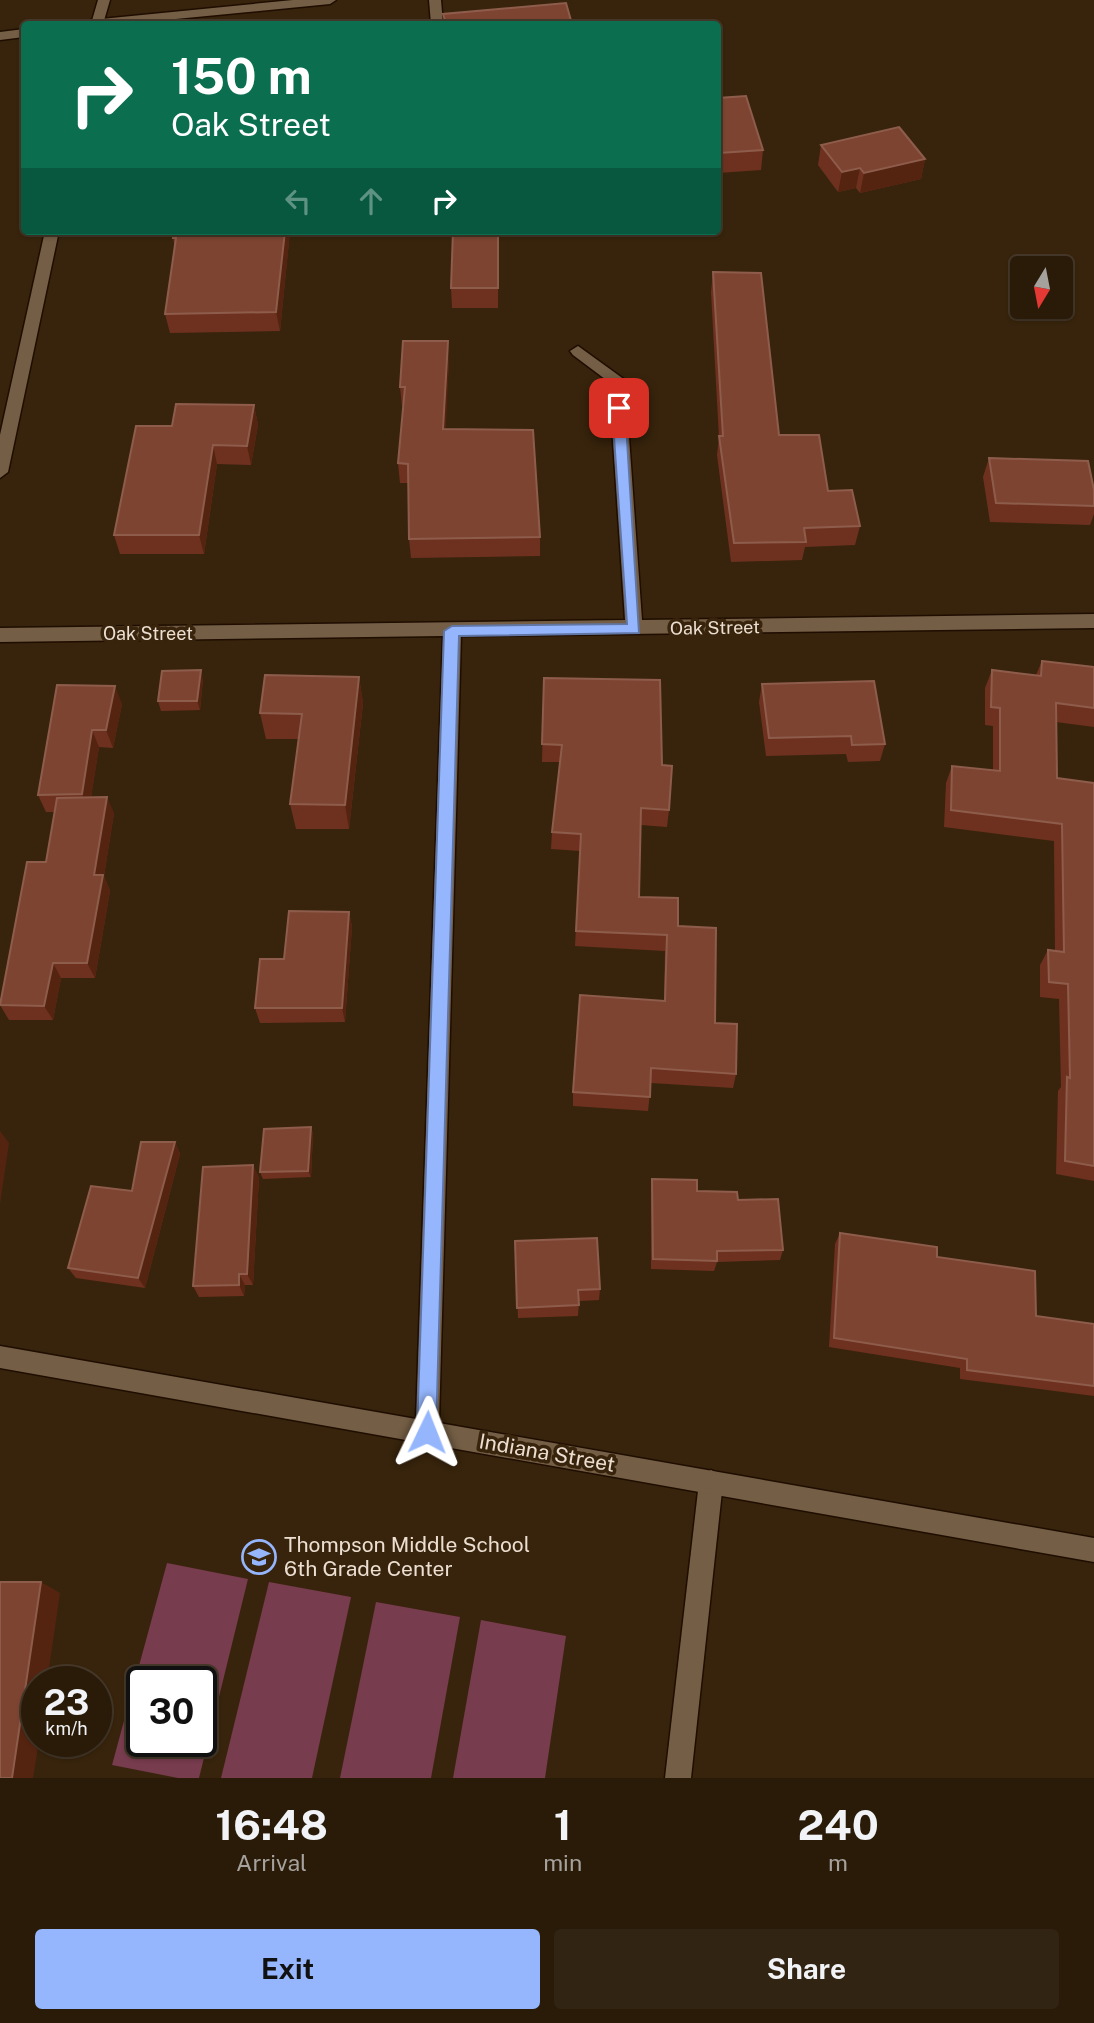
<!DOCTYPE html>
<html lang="en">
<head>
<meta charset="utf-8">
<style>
	body { margin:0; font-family:"Public Sans",sans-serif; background:#322412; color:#f1f3f6; height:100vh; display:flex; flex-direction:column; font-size:26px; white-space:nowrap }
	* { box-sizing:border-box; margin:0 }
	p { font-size:23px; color:#a5a19c }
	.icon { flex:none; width:38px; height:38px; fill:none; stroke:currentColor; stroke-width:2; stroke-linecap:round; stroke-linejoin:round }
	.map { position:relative; height:1778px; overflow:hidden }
	.sheet { display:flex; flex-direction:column; background:#2a1b09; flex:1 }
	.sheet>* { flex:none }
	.top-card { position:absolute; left:21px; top:21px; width:700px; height:214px; border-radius:7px; box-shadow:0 2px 5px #0004,0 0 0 2px #46392a; background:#0b6e4f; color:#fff; overflow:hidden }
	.needle { width:46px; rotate:190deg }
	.fabs { position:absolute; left:1010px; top:256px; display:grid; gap:14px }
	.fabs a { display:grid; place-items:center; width:63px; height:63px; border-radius:7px; background:#2a1b09; box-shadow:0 2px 5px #0004,0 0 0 2px #46392a; font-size:35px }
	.speed { position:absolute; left:21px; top:1666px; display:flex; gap:14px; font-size:35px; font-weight:700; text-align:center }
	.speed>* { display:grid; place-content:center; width:91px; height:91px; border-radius:50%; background:#2a1b09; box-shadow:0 2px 5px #0004,0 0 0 2px #46392a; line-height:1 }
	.speed small { font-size:18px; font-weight:400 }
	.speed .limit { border:4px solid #111; border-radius:10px; background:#fff; color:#111 }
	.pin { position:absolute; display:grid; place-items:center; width:60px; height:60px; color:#fff; margin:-30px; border-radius:14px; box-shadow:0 4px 10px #0006 }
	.me { position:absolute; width:77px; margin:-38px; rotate:2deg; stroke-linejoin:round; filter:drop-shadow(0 0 5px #0008) }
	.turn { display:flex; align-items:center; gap:24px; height:147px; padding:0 35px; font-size:32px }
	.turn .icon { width:91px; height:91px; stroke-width:2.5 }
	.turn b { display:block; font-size:49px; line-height:60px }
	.lanes { display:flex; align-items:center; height:66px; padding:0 35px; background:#0003; justify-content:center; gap:35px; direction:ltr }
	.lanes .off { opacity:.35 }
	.eta { display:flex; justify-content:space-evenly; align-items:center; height:119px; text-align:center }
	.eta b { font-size:42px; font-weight:700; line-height:49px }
	.cta { display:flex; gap:14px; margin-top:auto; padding:14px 35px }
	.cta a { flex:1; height:80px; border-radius:7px; background:#95b6fd; color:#111; font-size:28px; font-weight:700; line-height:80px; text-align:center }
	.cta a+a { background:#322412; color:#f1f3f6 }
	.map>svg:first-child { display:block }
	.green { fill:#773c4d; fill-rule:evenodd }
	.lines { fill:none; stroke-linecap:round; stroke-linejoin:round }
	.service-casing { stroke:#1f0d00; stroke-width:3 }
	.minor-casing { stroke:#1f0d00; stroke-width:3 }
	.tertiary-casing { stroke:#1f0d00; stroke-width:3 }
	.service { fill:#745e45; fill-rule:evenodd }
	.minor { fill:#745e45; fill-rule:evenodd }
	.tertiary { fill:#745e45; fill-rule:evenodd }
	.wall { fill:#6f311f }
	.shaded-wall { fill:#542410 }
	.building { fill:#7d4432; stroke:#8e5c4b; stroke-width:2 }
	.route { fill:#95b6fd; stroke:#6176a4; stroke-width:2 }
	.labels { text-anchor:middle; stroke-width:7; stroke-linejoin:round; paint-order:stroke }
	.street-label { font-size:18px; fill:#ecdfd1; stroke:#38240c }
	.near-street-label { font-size:21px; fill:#ecdfd1; stroke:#38240c }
	.near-poi-label { font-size:21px; fill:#ecdfd1; stroke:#38240c; text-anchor:start }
</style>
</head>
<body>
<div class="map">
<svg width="1094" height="1778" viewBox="0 0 1094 1778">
	<rect width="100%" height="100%" fill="#38240c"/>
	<g class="green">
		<path d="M167 1563 248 1579 199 1778H178L112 1765ZM142 1682H201V1741H142Z"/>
		<path d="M269 1582 351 1597 312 1778H221Z"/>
		<path d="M376 1602 460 1617 431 1778H340Z"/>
		<path d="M481 1620 566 1636 545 1778H453Z"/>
	</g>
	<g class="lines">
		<g class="service-casing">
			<g id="service">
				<path d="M429 0H441L443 24H431Z"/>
				<path d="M711 1470 719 1474 723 1482 691 1778H665L699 1482 703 1474Z"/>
			</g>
		</g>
		<g class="minor-casing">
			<g id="minor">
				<path d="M98 0H110L103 24H91Z"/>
				<path d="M45 231H59L8 472 0 478V435Z"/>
				<path d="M578 346 625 380 642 620 1094 614V628L461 636 439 1423 1094 1538V1562L0 1368V1346L416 1419 443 636 0 642V628L625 620 609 382 573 355 570 351Z"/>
			</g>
		</g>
		<g class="tertiary-casing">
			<g id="tertiary">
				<path d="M293 0H336L330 4 124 24H85L91 20Z"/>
				<path d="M24 29V37L0 40V32Z"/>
			</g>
		</g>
		<use href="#service" class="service"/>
		<use href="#minor" class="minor"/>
		<use href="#tertiary" class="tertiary"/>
	</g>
	<g class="wall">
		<path d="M718 98 763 150 761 170 718 173Z"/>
		<path d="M821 145 925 159 921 179 860 193 856 188 838 192 818 165Z"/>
		<path d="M174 231H290L280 331 170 333 165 314 175 248 173 238Z"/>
		<path d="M498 231V308H452L451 288Z"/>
		<path d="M713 272 779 435 860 526 855 545 805 547 802 560 731 562 717 455 719 437 711 292Z"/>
		<path d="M449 360 445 429 540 537V556L411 558 409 539 408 483H400L398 463 404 406H402L400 387Z"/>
		<path d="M254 405 258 425 251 465 217 464 204 554H120L114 535 172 426Z"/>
		<path d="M989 458 1094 490V514L1090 525 990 522 983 477Z"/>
		<path d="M1042 661 1094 667V727L1056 722 1057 778 1094 783V1181L1056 1174 1058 1091 1061 1087 1059 999 1040 997V965L1048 950 1055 951 1054 841 944 827 946 783 952 766 993 771V726L985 725V688L992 670 1036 675Z"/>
		<path d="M359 677 363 703 349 829H296L290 804 299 739H266L260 713Z"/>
		<path d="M544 678 662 765 669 810 667 827 641 825 639 897 678 926 736 1074 733 1088 651 1083 648 1111 573 1106V1092L664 1001 665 951 575 946 580 851 551 849 552 832 560 762H542Z"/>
		<path d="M203 679 200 710 161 711 158 701Z"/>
		<path d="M762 684 885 744 880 761 848 762 846 754 766 756 759 702Z"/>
		<path d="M57 685 122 704 113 748 99 747 91 797 114 813 104 876 110 891 95 978H61L53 1020H9L0 1005 46 862 55 812H46L38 795Z"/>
		<path d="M349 912 352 927 345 1022 260 1023 255 1008 284 959Z"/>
		<path d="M311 1127 313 1134 311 1177 263 1179 260 1172Z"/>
		<path d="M175 1142 180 1154 145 1288 76 1278 68 1268 132 1191Z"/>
		<path d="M259 1177 253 1285H245L244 1296 199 1297 193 1286Z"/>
		<path d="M652 1179 697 1191 738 1200 783 1250 780 1260 717 1262 714 1271 651 1269V1190Z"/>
		<path d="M840 1233 937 1257 1036 1316 1094 1324V1396L960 1379V1368L829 1347 835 1244Z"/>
		<path d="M515 1241 600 1289 599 1300 579 1301 578 1316 518 1318Z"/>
	</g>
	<g class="shaded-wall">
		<path d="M925 159 921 179 860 193 864 173Z"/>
		<path d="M860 168 856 188 838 192 842 172Z"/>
		<path d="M285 231 290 232 280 331 276 312Z"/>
		<path d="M498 231 499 246 498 308Z"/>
		<path d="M448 341 449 360 445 448 443 429Z"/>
		<path d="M254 405 258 425 251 465 247 446Z"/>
		<path d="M213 445 217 464 204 554 199 535Z"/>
		<path d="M201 670 203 679 200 710 197 701Z"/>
		<path d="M359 677 363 703 349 829 345 805Z"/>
		<path d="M115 686 122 704 113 748 106 730Z"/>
		<path d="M92 730 99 747 89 811 82 794Z"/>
		<path d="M107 797 114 813 104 876 110 891 95 978 87 963 94 875Z"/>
		<path d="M349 912 352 927 345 1022 342 1008Z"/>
		<path d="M53 963 61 978 53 1020 44 1006Z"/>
		<path d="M311 1127 313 1134 311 1177 308 1171Z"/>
		<path d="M0 1131 9 1143 0 1204Z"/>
		<path d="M175 1142 180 1154 145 1288 138 1278Z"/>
		<path d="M253 1165 259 1177 253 1285 247 1274Z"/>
		<path d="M239 1274 245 1285 244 1296 239 1285Z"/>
		<path d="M41 1582 60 1593 47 1682H37V1741H39L33 1778H12Z"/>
	</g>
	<g class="building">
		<path d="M566 3 572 24H446L443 14Z"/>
		<path d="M746 96 763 150 719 153 718 147V98Z"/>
		<path d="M899 127 925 159 864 173 860 168 842 172 821 145Z"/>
		<path d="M174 231H285L276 312 165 314 176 238H173Z"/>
		<path d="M453 231H498V288H451Z"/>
		<path d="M713 272 761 273 779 435H819L828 491 852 490 860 526 804 528 806 542 734 543 719 436H723Z"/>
		<path d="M403 341H448L443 429 533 430 540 537 409 539 408 464 398 463 405 387H400Z"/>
		<path d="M176 404 254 405 247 446 213 445 199 535H114L136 426H172Z"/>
		<path d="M989 458 1088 461 1094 490V506L996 503Z"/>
		<path d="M1042 661 1094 667V708L1056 703 1057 778 1094 783V1166L1065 1161 1067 1077 1070 1078 1068 984 1049 982 1048 950 1064 952 1062 824 951 810 952 766 1000 771V708L991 707 992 670 1041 676Z"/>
		<path d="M201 670 197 701H158L162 671Z"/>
		<path d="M265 675 359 677 345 805 290 804 302 714 260 713Z"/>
		<path d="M544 678 660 680 662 765 672 766 669 810 641 808 639 897 678 898V926L716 928 715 1023 737 1024 736 1074 651 1068 650 1097 573 1092 580 995 665 1001 667 935 576 931 581 834 552 832 562 745 542 744Z"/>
		<path d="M874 681 885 744 852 745 851 736 769 738 762 684Z"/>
		<path d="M57 685 115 686 106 730H92L82 794 38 795Z"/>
		<path d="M107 797 94 875H103L87 963H53L44 1006 0 1005 27 862H46L57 798Z"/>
		<path d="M289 911 349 912 342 1008H255L260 959H284Z"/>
		<path d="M311 1127 308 1171 260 1172 264 1129Z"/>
		<path d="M141 1142H175L138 1278 68 1268 91 1186 132 1191Z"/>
		<path d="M253 1165 247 1274H239V1285L193 1286 203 1167Z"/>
		<path d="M652 1179 697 1180V1191L737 1192 738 1200 778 1199 783 1250 717 1251V1261L653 1259Z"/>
		<path d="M840 1233 937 1247V1257L1035 1271 1036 1316 1094 1324V1386L967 1370V1359L834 1338Z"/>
		<path d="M597 1238 600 1289 578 1290 579 1305 517 1308 515 1241Z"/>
		<path d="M0 1582H41L12 1778H0Z"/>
	</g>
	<path class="route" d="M619 404 625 408 639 633 459 636 436 1432 434 1439 427 1442 420 1439 417 1432 444 631 452 626 627 624 612 408Z"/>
	<defs>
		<g id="school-ring" transform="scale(1.75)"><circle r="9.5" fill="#38240c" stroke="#95b6fd" stroke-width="1.5"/><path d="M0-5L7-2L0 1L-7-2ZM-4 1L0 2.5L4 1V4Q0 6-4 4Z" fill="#95b6fd"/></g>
	</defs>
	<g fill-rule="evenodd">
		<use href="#school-ring" x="259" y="1557"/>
	</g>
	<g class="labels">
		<g class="street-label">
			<text transform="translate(715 628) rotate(-1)" y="6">Oak Street</text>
			<text x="148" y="640">Oak Street</text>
		</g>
		<g class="near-street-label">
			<text transform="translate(547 1453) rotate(10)" y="7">Indiana Street</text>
		</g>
		<g class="near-poi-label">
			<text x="284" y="1552">Thompson Middle School<tspan x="284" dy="24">6th Grade Center</tspan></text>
		</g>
	</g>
</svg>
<div class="fabs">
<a><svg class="needle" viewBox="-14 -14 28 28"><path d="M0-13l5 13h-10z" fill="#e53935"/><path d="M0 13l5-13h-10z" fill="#a5a19c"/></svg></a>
</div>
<div class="speed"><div>23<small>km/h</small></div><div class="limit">30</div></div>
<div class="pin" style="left:619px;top:408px;background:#d93025"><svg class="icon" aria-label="arrive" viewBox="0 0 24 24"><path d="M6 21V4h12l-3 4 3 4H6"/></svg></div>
<svg class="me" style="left:427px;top:1432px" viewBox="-20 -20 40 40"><path d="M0-17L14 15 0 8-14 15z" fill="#95b6fd" stroke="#fff" stroke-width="4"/></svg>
<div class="top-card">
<div class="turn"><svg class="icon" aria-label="right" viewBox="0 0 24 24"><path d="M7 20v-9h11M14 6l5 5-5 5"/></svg><div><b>150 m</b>Oak Street</div></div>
<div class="lanes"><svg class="icon off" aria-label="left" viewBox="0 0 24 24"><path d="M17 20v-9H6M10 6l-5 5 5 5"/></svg><svg class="icon off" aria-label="ahead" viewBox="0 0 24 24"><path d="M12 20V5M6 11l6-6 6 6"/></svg><svg class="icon" aria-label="right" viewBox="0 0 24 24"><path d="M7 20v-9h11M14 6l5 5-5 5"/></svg></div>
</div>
</div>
<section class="sheet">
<div class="eta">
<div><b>16:48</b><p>Arrival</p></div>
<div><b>1</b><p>min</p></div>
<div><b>240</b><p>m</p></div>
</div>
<div class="cta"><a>Exit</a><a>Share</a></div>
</section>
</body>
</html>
